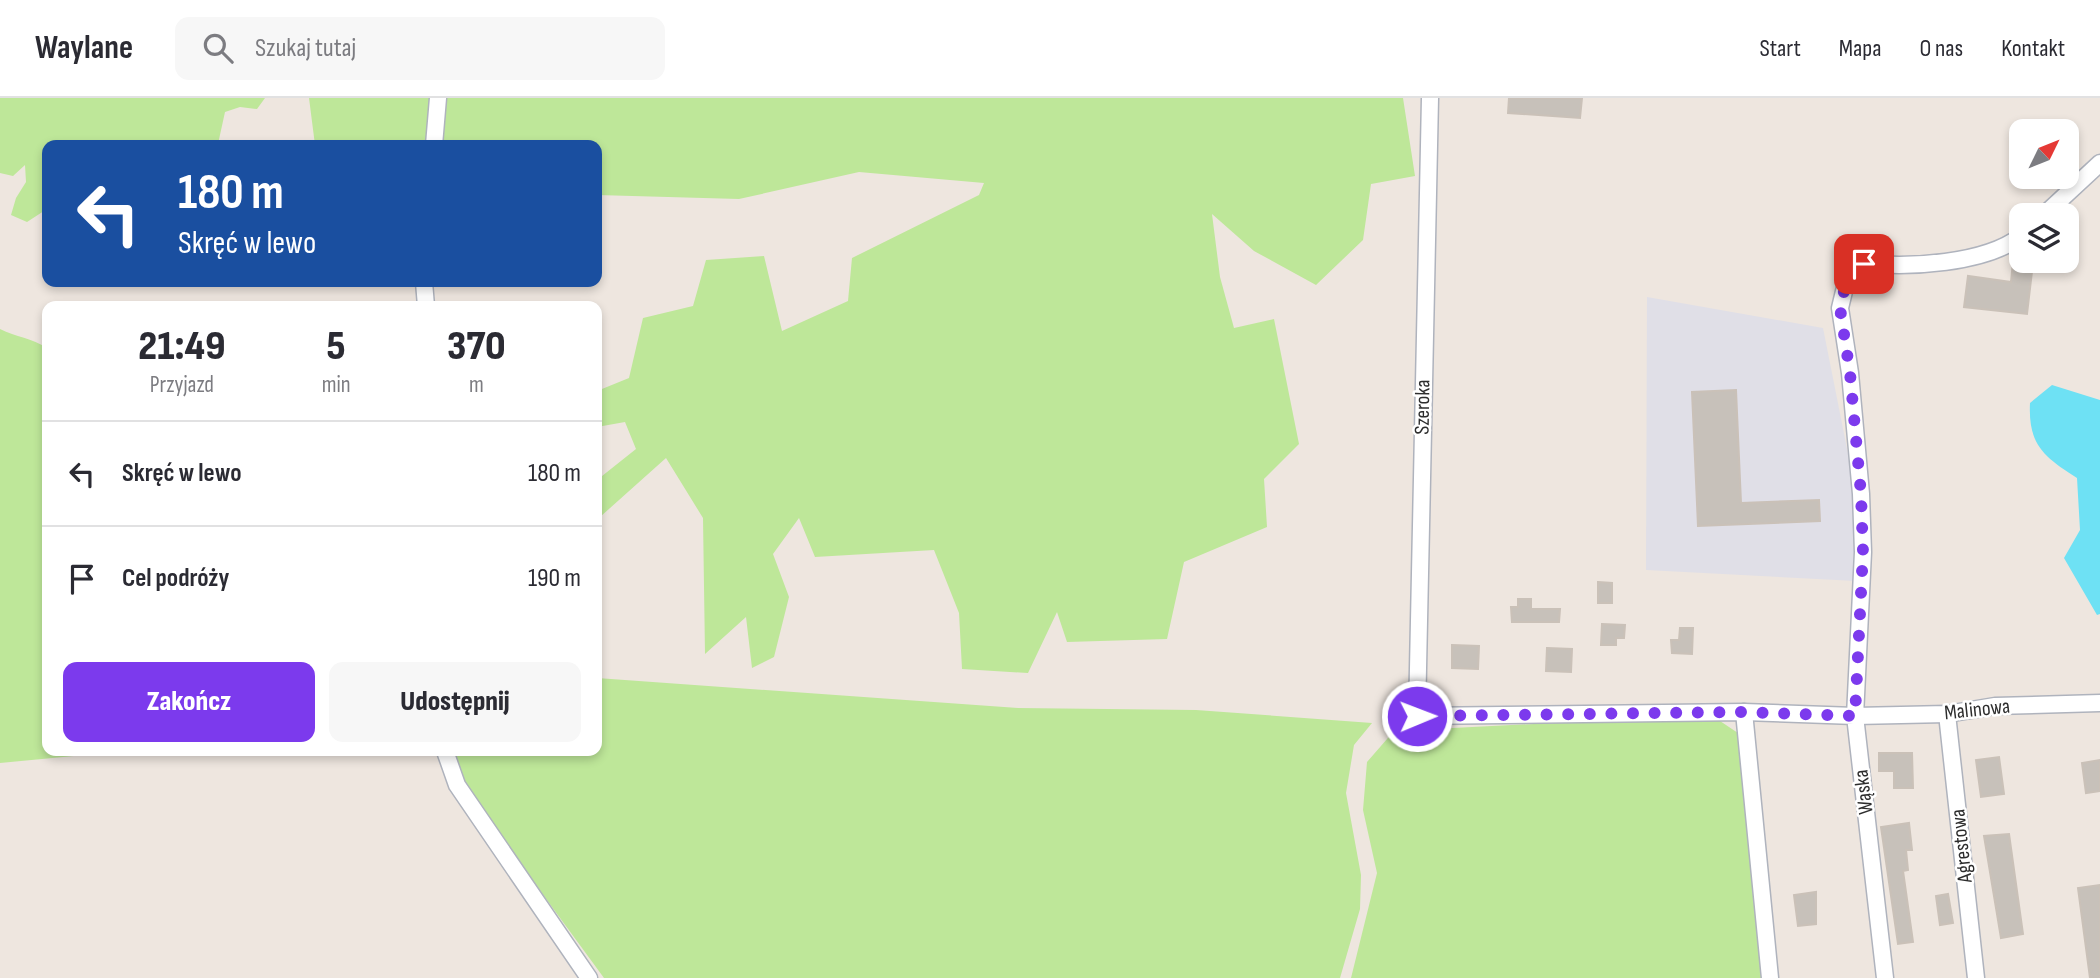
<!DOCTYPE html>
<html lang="pl">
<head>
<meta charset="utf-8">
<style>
	body { margin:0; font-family:"Sofia Sans Condensed",sans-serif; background:#f7f7f7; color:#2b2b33; height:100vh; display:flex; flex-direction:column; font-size:26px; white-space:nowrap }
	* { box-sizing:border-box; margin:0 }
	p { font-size:23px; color:#7c7c81 }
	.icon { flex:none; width:38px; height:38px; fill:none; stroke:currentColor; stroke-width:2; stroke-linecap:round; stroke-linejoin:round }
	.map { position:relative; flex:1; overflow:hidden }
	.side { position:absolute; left:42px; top:203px; width:560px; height:455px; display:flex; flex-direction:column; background:#fff; border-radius:14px; box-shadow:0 4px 10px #0003 }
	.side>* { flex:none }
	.hud { position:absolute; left:42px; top:42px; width:560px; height:147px; border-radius:14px; box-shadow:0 4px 10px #0003; background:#1a4fa0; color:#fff; overflow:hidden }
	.needle { width:46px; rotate:47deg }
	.controls { position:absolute; left:2009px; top:21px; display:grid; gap:14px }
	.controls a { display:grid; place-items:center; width:70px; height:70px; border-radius:14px; background:#fff; box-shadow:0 4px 10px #0003; font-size:35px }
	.pin { position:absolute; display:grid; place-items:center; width:60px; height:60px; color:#fff; margin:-30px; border-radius:14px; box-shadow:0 4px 10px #0006 }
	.me { position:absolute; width:77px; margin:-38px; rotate:89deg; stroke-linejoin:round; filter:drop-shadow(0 0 5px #0008) }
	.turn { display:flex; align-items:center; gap:24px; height:147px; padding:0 21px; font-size:32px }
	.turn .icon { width:91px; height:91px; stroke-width:2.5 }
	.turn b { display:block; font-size:49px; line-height:60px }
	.eta { display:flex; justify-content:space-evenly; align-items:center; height:119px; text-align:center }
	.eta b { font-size:42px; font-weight:800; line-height:49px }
	.action { display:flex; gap:14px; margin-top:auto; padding:14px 21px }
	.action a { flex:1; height:80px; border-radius:14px; background:#7c3aed; color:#fff; font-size:28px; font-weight:800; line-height:80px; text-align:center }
	.action a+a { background:#f7f7f7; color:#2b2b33 }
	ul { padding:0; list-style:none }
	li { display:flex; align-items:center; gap:21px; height:105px; padding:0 21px; border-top:2px solid #e1e1e2 }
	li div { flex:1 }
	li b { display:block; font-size:26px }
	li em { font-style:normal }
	header { display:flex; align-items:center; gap:42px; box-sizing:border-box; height:98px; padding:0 35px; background:#fff; border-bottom:2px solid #e1e1e2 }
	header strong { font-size:33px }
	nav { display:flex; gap:38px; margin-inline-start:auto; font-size:24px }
	.search { width:490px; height:63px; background:#f7f7f7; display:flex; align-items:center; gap:18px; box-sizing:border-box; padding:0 24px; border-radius:14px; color:#7c7c81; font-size:26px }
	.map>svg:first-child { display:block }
	.industrial { fill:#e0dfe7 }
	.green { fill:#bee799 }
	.water { fill:#6ee1f4 }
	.building { fill:#c7c1ba; stroke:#cac1b8; stroke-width:2 }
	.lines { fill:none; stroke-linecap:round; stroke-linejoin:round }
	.minor-casing { stroke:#afb3bd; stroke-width:19 }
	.minor { stroke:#fff; stroke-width:16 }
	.route { stroke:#7c3aed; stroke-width:12; stroke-dasharray:0 21.6 }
	.labels { text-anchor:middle; stroke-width:5; stroke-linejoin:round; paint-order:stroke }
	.street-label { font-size:21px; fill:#2d2d2d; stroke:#fff }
</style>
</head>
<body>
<header>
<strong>Waylane</strong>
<div class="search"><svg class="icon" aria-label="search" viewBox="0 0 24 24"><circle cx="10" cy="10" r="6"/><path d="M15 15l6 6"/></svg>Szukaj tutaj</div>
<nav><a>Start</a><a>Mapa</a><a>O nas</a><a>Kontakt</a></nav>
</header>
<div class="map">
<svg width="2100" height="880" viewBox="0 0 2100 880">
	<rect width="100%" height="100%" fill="#eee6df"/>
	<path class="industrial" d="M1647 199 1823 230 1857 401 1856 483 1646 472Z"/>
	<g class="green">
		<path d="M0 0H265L257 11 240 9 225 14 218 46 47 47V111L27 124 11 117 16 100 26 84 25 67 13 78 0 75Z"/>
		<path d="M309 0H1403L1415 78 1371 86 1363 142 1316 187 1254 153 1212 116 1220 179 1234 230 1274 221 1299 346 1264 381 1267 429 1184 464 1167 541 1067 544 1057 514 1028 575 962 571 959 515 934 452 815 459 799 420 773 456 789 499 774 559 752 570 746 519 705 556 703 420 666 360 600 419 597 412V382L636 351 625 324 597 329V293L629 280 643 220 693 208 706 162 764 158 782 233 848 203 852 160 979 97 984 85 859 74 739 101 597 97V47H315Z"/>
		<path d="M0 231C16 239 32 240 47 250V653H126L0 665Z"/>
		<path d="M597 580 1018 610 1196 612 1372 625 1354 647 1346 695 1361 777 1360 811 1340 880H604L472 700 452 653H597Z"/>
		<path d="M1613 622 1720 623 1741 637 1764 880H1351L1377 775 1363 712 1367 664 1394 633Z"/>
	</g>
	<path class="water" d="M2052 287 2100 302V516L2097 517 2064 460 2080 432 2077 380C2044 359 2028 347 2030 305Z"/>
	<g class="building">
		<path d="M1509 0H1582L1580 20 1508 15Z"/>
		<path d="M2013 163 2033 165 2027 216 1964 209 1968 178 2011 184Z"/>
		<path d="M1736 292 1741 405 1819 402 1820 423 1698 428 1692 294Z"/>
		<path d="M1598 484 1612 485V505H1598Z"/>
		<path d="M1518 501H1531V511H1560L1559 524H1512L1511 509H1518Z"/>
		<path d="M1602 526 1625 527 1624 540H1616V547H1601Z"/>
		<path d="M1680 530H1693L1692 556 1672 555 1671 542H1679Z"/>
		<path d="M1452 547 1479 548 1478 571 1452 570Z"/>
		<path d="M1547 550 1572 551 1571 574 1546 573Z"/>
		<path d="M1879 655H1912L1913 690H1894V673H1879Z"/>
		<path d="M1999 659 2004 696 1981 699 1976 662Z"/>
		<path d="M2100 662V693L2086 695 2082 665Z"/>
		<path d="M1909 725 1912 752H1906L1908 772 1903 773 1913 844 1898 846 1881 729Z"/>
		<path d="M2009 736 2023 836 2001 840 1984 738Z"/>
		<path d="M2100 787V880H2090L2078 790Z"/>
		<path d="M1816 794V826L1798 828 1794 797Z"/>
		<path d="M1948 796 1953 825 1940 827 1936 798Z"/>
	</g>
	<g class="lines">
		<g class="minor-casing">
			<g id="minor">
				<path d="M1430 0 1417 618 1744 614 1855 618 1885 880"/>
				<path d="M434 47 438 0"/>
				<path d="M2044 117 2100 65"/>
				<path d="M2021 138C1985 166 1908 170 1864 165L1846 185 1840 210 1850 275 1861 396 1863 454 1855 618 1947 616 1995 608 2100 605"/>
				<path d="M424 184 426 208"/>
				<path d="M1744 614 1770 880"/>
				<path d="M1947 616 1976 880"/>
				<path d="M445 653 457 687 589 880"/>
			</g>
		</g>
		<use href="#minor" class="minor"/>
	</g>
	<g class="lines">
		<path class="route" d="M1417 618 1744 614 1855 618 1863 454 1861 396 1850 275 1840 210 1846 185 1864 166"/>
	</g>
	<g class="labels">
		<g class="street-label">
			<text transform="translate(1422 309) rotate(-89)" y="7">Szeroka</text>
			<text transform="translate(1977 611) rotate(-6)" y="7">Malinowa</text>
			<text transform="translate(1863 694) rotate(-97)" y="7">Wąska</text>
			<text transform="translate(1961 748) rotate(-96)" y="7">Agrestowa</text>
		</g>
	</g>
</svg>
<div class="controls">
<a><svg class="needle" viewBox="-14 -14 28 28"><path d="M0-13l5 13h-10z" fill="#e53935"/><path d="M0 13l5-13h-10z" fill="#7c7c81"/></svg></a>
<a><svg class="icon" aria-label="layers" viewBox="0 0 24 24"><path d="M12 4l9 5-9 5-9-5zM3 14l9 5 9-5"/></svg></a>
</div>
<div class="pin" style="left:1864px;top:166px;background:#d93025"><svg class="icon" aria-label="arrive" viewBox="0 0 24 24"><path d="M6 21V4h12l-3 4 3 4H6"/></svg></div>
<svg class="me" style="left:1417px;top:618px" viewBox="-20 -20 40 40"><circle r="17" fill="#7c3aed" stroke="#fff" stroke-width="3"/><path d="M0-11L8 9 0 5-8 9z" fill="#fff"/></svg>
<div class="hud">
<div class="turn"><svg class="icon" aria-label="left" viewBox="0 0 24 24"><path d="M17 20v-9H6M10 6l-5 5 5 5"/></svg><div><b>180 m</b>Skręć w lewo</div></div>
</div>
<section class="side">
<div class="eta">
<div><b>21:49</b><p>Przyjazd</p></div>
<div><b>5</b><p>min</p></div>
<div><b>370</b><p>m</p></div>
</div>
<ul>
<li><svg class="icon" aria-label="left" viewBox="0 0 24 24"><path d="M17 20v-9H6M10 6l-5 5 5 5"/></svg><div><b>Skręć w lewo</b></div><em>180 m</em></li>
<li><svg class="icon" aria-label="arrive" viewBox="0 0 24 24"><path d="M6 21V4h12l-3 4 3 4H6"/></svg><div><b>Cel podróży</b></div><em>190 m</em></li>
</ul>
<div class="action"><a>Zakończ</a><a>Udostępnij</a></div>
</section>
</div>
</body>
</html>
